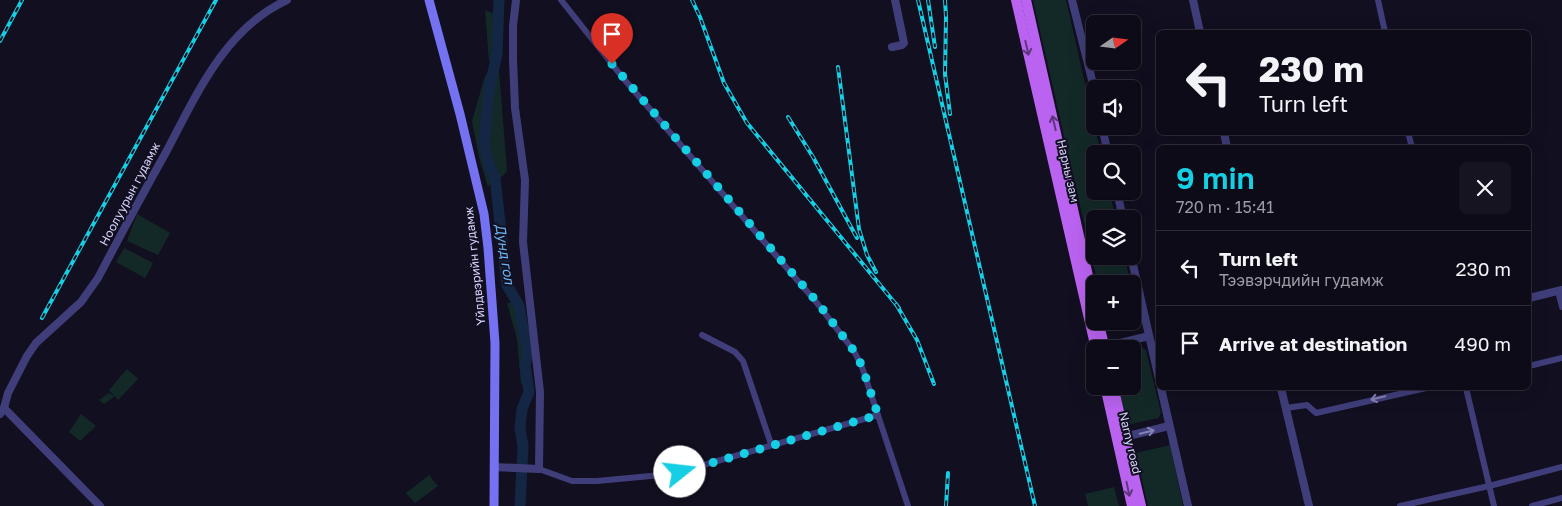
<!DOCTYPE html>
<html lang="en">
<head>
<meta charset="utf-8">
<style>
	body { margin:0; font-family:"Golos Text",sans-serif; background:#171421; color:#f1f3f6; height:100vh; display:flex; flex-direction:column; font-size:19px; white-space:nowrap }
	* { box-sizing:border-box; margin:0 }
	p { font-size:16px; color:#9b9ba2 }
	.icon { flex:none; width:28px; height:28px; fill:none; stroke:currentColor; stroke-width:2; stroke-linecap:round; stroke-linejoin:round }
	.map { position:relative; flex:1; overflow:hidden }
	.sheet { position:absolute; left:1156px; top:145px; width:375px; height:245px; display:flex; flex-direction:column; background:#0e0b18; border-radius:8px; box-shadow:0 5px 20px #0002,0 0 0 1px #2e2b37 }
	.sheet>* { flex:none }
	.hud { position:absolute; left:1156px; top:30px; width:375px; height:105px; border-radius:8px; box-shadow:0 5px 20px #0002,0 0 0 1px #2e2b37; background:#0e0b18; color:#f1f3f6; overflow:hidden }
	.needle { width:32px; rotate:76deg }
	.fabs { position:absolute; left:1086px; top:15px; display:grid; gap:10px }
	.fabs a { display:grid; place-items:center; width:55px; height:55px; border-radius:8px; background:#0e0b18; box-shadow:0 5px 20px #0002,0 0 0 1px #2e2b37; font-size:25px }
	.pin { position:absolute; display:grid; place-items:center; width:42px; height:42px; color:#fff; margin:-51px -21px; border-radius:50% 50% 50% 0; rotate:-45deg; box-shadow:0 0 5px #0007 }
	.pin .icon { rotate:45deg }
	.me { position:absolute; width:55px; margin:-28px; rotate:74deg; stroke-linejoin:round; filter:drop-shadow(0 0 4px #0008) }
	.turn { display:flex; align-items:center; gap:18px; height:105px; padding:0 20px; font-size:22px }
	.turn .icon { width:65px; height:65px; stroke-width:2.5 }
	.turn b { display:block; font-size:35px; line-height:42px }
	.round { display:grid; place-items:center; flex:none; width:52px; height:52px; border-radius:8px; background:#171421 }
	.headline { display:flex; align-items:center; justify-content:space-between; height:85px; padding:0 20px }
	h1 { font-size:30px; font-weight:600; line-height:38px; color:#15cfe4 }
	ul { padding:0; list-style:none }
	li { display:flex; align-items:center; gap:15px; height:75px; padding:0 20px; border-top:1px solid #2e2b37 }
	li div { flex:1 }
	li b { display:block; font-size:19px }
	li em { font-style:normal }
	.map>svg:first-child { display:block }
	.green { fill:#132928 }
	.lines { fill:none; stroke-linecap:round; stroke-linejoin:round }
	.river { stroke:#132745; stroke-width:11 }
	.minor { stroke:#403e7a; stroke-width:6 }
	.tertiary { stroke:#403e7a; stroke-width:8 }
	.secondary { stroke:#7572f2; stroke-width:9 }
	.primary { stroke:#bb63f1; stroke-width:10 }
	.rail-casing { stroke:#15cfe4; stroke-width:4 }
	.rail { stroke:#120f20; stroke-width:2; stroke-dasharray:5.5; stroke-linecap:butt }
	.oneway { stroke:#5e357e }
	.oneway2 { stroke:#8481b4 }
	.route { stroke:#15cfe4; stroke-width:9; stroke-dasharray:0 16.2 }
	.labels { text-anchor:middle; stroke-width:4; stroke-linejoin:round; paint-order:stroke }
	.street-label { font-size:12px; fill:#d6d2fb; stroke:#120f20 }
	.water-label { font-size:14px; font-style:italic; fill:#69b2f1; stroke:#120f20 }
</style>
</head>
<body>
<div class="map">
<svg width="1562" height="506" viewBox="0 0 1562 506">
	<rect width="100%" height="100%" fill="#120f20"/>
	<g class="green">
		<path d="M1033 0H1066L1101 154H1095V191H1109L1116 219H1095V256H1124L1131 284H1098Z"/>
		<path d="M485 10 493 13 495 38 493 61H489Z"/>
		<path d="M499 70 507 171 499 180C496 172 491 163 489 155 483 131 491 93 499 70Z"/>
		<path d="M490 72C485 96 479 134 484 158 486 165 490 173 493 180L488 187 479 157 472 121 485 76Z"/>
		<path d="M137 214 170 233 158 255 127 241Z"/>
		<path d="M124 248 153 263 145 278 116 262Z"/>
		<path d="M515 302 525 348V384H521L517 339 507 303Z"/>
		<path d="M1142 347 1146 350 1161 413 1158 418 1131 424 1126 421 1118 386H1132L1133 349Z"/>
		<path d="M127 369 138 379 118 400 115 396 104 404 99 400 109 393 114 396 109 390Z"/>
		<path d="M81 414 96 426 80 441 69 432Z"/>
		<path d="M1170 445 1183 506H1148L1136 453Z"/>
		<path d="M429 475 438 486 415 503 406 493Z"/>
		<path d="M1114 487 1119 506H1088L1085 494Z"/>
	</g>
	<g class="lines">
		<path class="river" d="M499 0 497 54 489 90 484 145 490 167 495 178 507 285 519 306 528 354 525 365 529 392 522 409 520 428 523 446 520 506"/>
		<g class="minor">
			<path d="M561 0 623 78 817 303 854 351 862 367 908 506"/>
			<path d="M1378 0 1385 32"/>
			<path d="M1408 132 1412 148"/>
			<path d="M1558 291 1562 307"/>
			<path d="M702 335 735 352 743 361 771 444"/>
			<path d="M1529 366 1562 358"/>
			<path d="M1466 388 1494 506"/>
			<path d="M1286 408 1307 405 1316 413 1426 388"/>
			<path d="M665 459 672 474"/>
			<path d="M539 469 572 481H597L672 474 878 415"/>
			<path d="M1400 506 1489 486 1562 467"/>
			<path d="M1532 506 1562 498"/>
		</g>
		<g class="tertiary">
			<path d="M1072 0 1095 92"/>
			<path d="M1193 0 1200 32"/>
			<path d="M892 47 902 45 904 43 895 0"/>
			<path d="M1102 126 1108 154"/>
			<path d="M1224 132 1227 148"/>
			<path d="M1117 191 1123 219"/>
			<path d="M1131 256 1159 379"/>
			<path d="M1529 298 1562 290"/>
			<path d="M1100 348 1149 336"/>
			<path d="M1161 388 1188 506"/>
			<path d="M1281 388 1309 506"/>
			<path d="M4 408 100 506"/>
			<path d="M0 414 4 408 8 393 27 356 36 343 81 302 98 278C120 236 142 195 165 154 196 96 224 29 287 0"/>
			<path d="M1120 438 1169 426"/>
			<path d="M494 467 539 469 540 392 523 242 525 180 515 108 513 59V26L516 0"/>
		</g>
		<path class="secondary" d="M429 0 460 114 484 214 488 248 495 343 494 506"/>
		<g class="primary">
			<path d="M1016 0 1096 349"/>
			<path d="M1026 0 1095 307"/>
			<path d="M1098 321 1105 349"/>
			<path d="M1105 386 1132 506"/>
			<path d="M1113 386 1141 506"/>
		</g>
		<g class="rail-casing">
			<g id="rail">
				<path d="M692 0 700 17 724 83 747 123 899 308"/>
				<path d="M918 0 1035 506"/>
				<path d="M928 0 935 47"/>
				<path d="M945 0 946 17 945 74 950 114"/>
				<path d="M0 41 22 0"/>
				<path d="M838 67 859 229 867 255 876 272"/>
				<path d="M788 117 813 157 857 238"/>
				<path d="M896 304 917 340 934 384"/>
				<path d="M42 318 216 0"/>
				<path d="M946 506 948 473"/>
			</g>
		</g>
		<use href="#rail" class="rail"/>
	</g>
	<defs><path id="oneway-shaft" d="M-6 0H5M1.5-3L5.5 0L1.5 3" fill="none" stroke-width="1.6" stroke-linecap="round" stroke-linejoin="round" transform="scale(1.25)"/></defs>
	<g class="oneway">
		<use href="#oneway-shaft" transform="translate(1027 48) rotate(77)"/>
		<use href="#oneway-shaft" transform="translate(1054 123) rotate(-103)"/>
		<use href="#oneway-shaft" transform="translate(1128 489) rotate(78)"/>
	</g>
	<g class="oneway2">
		<use href="#oneway-shaft" transform="translate(1378 398) rotate(167)"/>
		<use href="#oneway-shaft" transform="translate(1147 432) rotate(-14)"/>
	</g>
	<g class="lines">
		<path class="route" d="M612 64 818 303 854 351 862 366 878 415 680 472"/>
	</g>
	<g class="labels">
		<g class="street-label">
			<text transform="translate(1068 171) rotate(77)" y="4">Нарны зам</text>
			<text transform="translate(130 194) rotate(-62)" y="4">Ноолуурын гудамж</text>
			<text transform="translate(475 266) rotate(-96)" y="4">Yйлдвэрийн гудамж</text>
			<text transform="translate(1130 443) rotate(77)" y="4">Narny road</text>
		</g>
		<g class="water-label">
			<text transform="translate(505 254) rotate(81)" y="5">Дунд гол</text>
		</g>
	</g>
</svg>
<div class="fabs">
<a><svg class="needle" viewBox="-14 -14 28 28"><path d="M0-13l5 13h-10z" fill="#e53935"/><path d="M0 13l5-13h-10z" fill="#9b9ba2"/></svg></a>
<a><svg class="icon" aria-label="sound" viewBox="0 0 24 24"><path d="M4 9h4l5-4v14l-5-4H4zM17 9q2 3 0 6"/></svg></a>
<a><svg class="icon" aria-label="search" viewBox="0 0 24 24"><circle cx="10" cy="10" r="6"/><path d="M15 15l6 6"/></svg></a>
<a><svg class="icon" aria-label="layers" viewBox="0 0 24 24"><path d="M12 4l9 5-9 5-9-5zM3 14l9 5 9-5"/></svg></a>
<a>+</a>
<a>−</a>
</div>
<div class="pin" style="left:612px;top:64px;background:#d93025"><svg class="icon" aria-label="arrive" viewBox="0 0 24 24"><path d="M6 21V4h12l-3 4 3 4H6"/></svg></div>
<svg class="me" style="left:680px;top:472px" viewBox="-20 -20 40 40"><circle r="19" fill="#fff"/><path d="M0-13L10 11 0 6-10 11z" fill="#15cfe4"/></svg>
<div class="hud">
<div class="turn"><svg class="icon" aria-label="left" viewBox="0 0 24 24"><path d="M17 20v-9H6M10 6l-5 5 5 5"/></svg><div><b>230 m</b>Turn left</div></div>
</div>
<section class="sheet">
<div class="headline"><div><h1>9 min</h1><p>720 m · 15:41</p></div><a class="round"><svg class="icon" aria-label="close" viewBox="0 0 24 24"><path d="M6 6l12 12M18 6L6 18"/></svg></a></div>
<ul>
<li><svg class="icon" aria-label="left" viewBox="0 0 24 24"><path d="M17 20v-9H6M10 6l-5 5 5 5"/></svg><div><b>Turn left</b><p>Тээвэрчдийн гудамж</p></div><em>230 m</em></li>
<li><svg class="icon" aria-label="arrive" viewBox="0 0 24 24"><path d="M6 21V4h12l-3 4 3 4H6"/></svg><div><b>Arrive at destination</b></div><em>490 m</em></li>
</ul>
</section>
</div>
</body>
</html>
